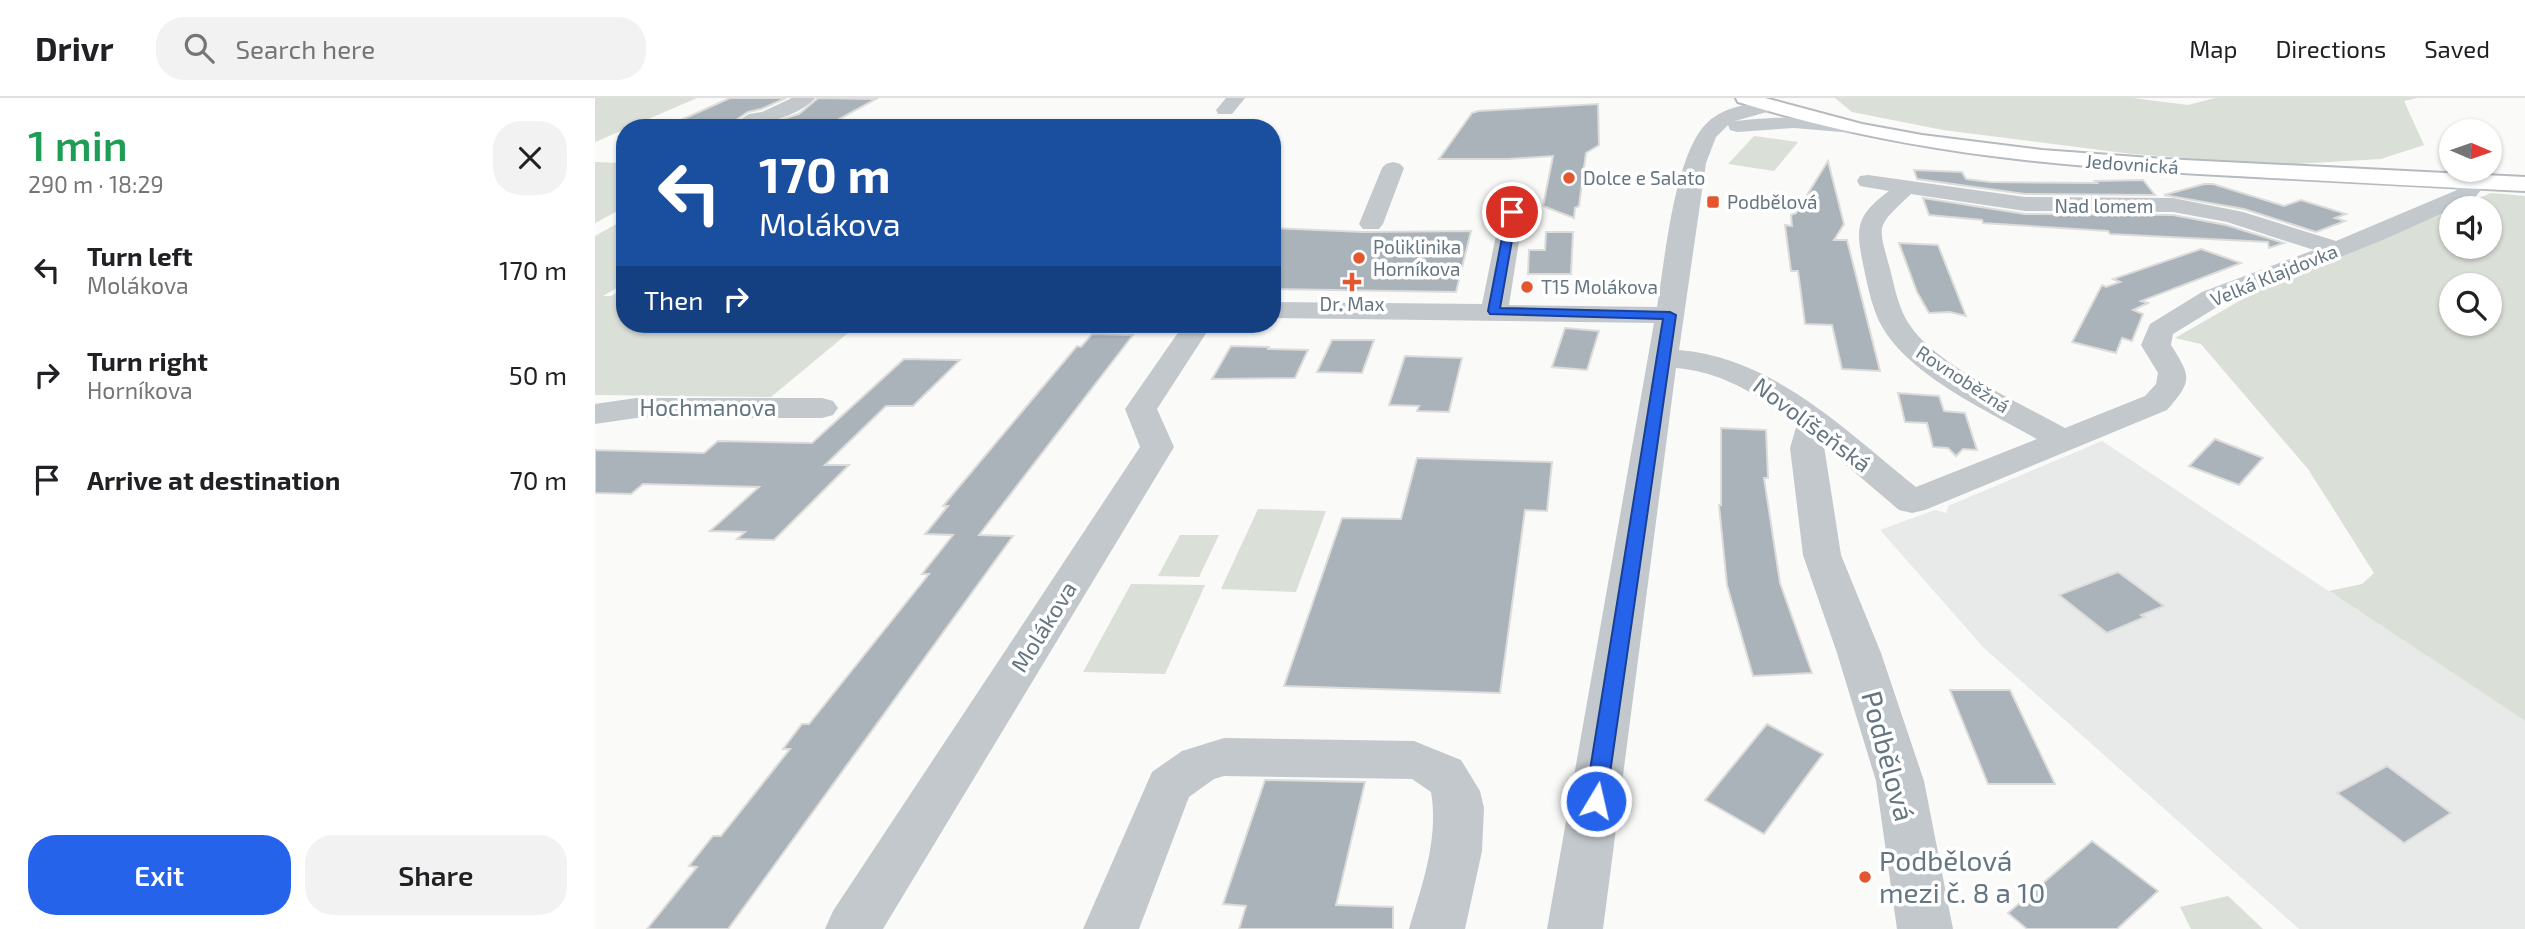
<!DOCTYPE html>
<html lang="en">
<head>
<meta charset="utf-8">
<style>
	body { margin:0; font-family:"Exo 2",sans-serif; background:#f2f2f2; color:#202124; height:100vh; display:flex; flex-direction:column; font-size:26px; white-space:nowrap }
	* { box-sizing:border-box; margin:0 }
	p { font-size:23px; color:#757577 }
	.icon { flex:none; width:38px; height:38px; fill:none; stroke:currentColor; stroke-width:2; stroke-linecap:round; stroke-linejoin:round }
	.map { position:relative; flex:1; overflow:hidden }
	.side { display:flex; flex-direction:column; background:#fff; width:595px }
	.side>* { flex:none }
	.guide { position:absolute; left:21px; top:21px; width:665px; height:214px; border-radius:28px; box-shadow:0 2px 5px #0004; background:#1a4fa0; color:#fff; overflow:hidden }
	.needle { width:46px; rotate:92deg }
	.buttons { position:absolute; left:1844px; top:21px; display:grid; gap:14px }
	.buttons a { display:grid; place-items:center; width:63px; height:63px; border-radius:50%; background:#fff; box-shadow:0 2px 5px #0004; font-size:35px }
	.pin { position:absolute; display:grid; place-items:center; width:60px; height:60px; color:#fff; margin:-30px; border:4px solid #fff; border-radius:50%; box-shadow:0 2px 7px #0007 }
	.me { position:absolute; width:77px; margin:-38px; rotate:9deg; stroke-linejoin:round; filter:drop-shadow(0 0 5px #0008) }
	.turn { display:flex; align-items:center; gap:24px; height:147px; padding:0 28px; font-size:32px }
	.turn .icon { width:91px; height:91px; stroke-width:2.5 }
	.turn b { display:block; font-size:49px; line-height:60px }
	.then { display:flex; align-items:center; height:66px; padding:0 28px; background:#0003; gap:14px; font-size:26px }
	.round { display:grid; place-items:center; flex:none; width:74px; height:74px; border-radius:28px; background:#f2f2f2 }
	.headline { display:flex; align-items:center; justify-content:space-between; height:119px; padding:0 28px }
	h1 { font-size:42px; font-weight:600; line-height:52px; color:#1e9e55 }
	.primary-button { display:flex; gap:14px; margin-top:auto; padding:14px 28px }
	.primary-button a { flex:1; height:80px; border-radius:28px; background:#2563eb; color:#fff; font-size:28px; font-weight:600; line-height:80px; text-align:center }
	.primary-button a+a { background:#f2f2f2; color:#202124 }
	ul { padding:0; list-style:none }
	li { display:flex; align-items:center; gap:21px; height:105px; padding:0 28px }
	li div { flex:1 }
	li b { display:block; font-size:26px }
	li em { font-style:normal }
	header { display:flex; align-items:center; gap:42px; box-sizing:border-box; height:98px; padding:0 35px; background:#fff; border-bottom:2px solid #e0e0e0 }
	header strong { font-size:33px }
	nav { display:flex; gap:38px; margin-inline-start:auto; font-size:24px }
	.search { width:490px; height:63px; background:#f2f2f2; display:flex; align-items:center; gap:18px; box-sizing:border-box; padding:0 24px; border-radius:28px; color:#757577; font-size:26px }
	main { display:flex; flex:1; min-height:0 }
	.map>svg:first-child { display:block }
	.built { fill:#e8e9e9 }
	.green { fill:#dadfd7; fill-rule:evenodd }
	.building { fill:#aab3b9; stroke:#dcdcda; stroke-width:2 }
	.lines { fill:none; stroke-linecap:round; stroke-linejoin:round }
	.major-casing { stroke:#b5babe; stroke-width:4 }
	.minor { fill:#c3c8cc; fill-rule:evenodd }
	.major { fill:#fff; fill-rule:evenodd }
	.route { fill:#2563eb; stroke:#184099; stroke-width:2 }
	.poi-dot { fill:#e4572e; stroke:#fff; stroke-width:2.5 }
	.labels { text-anchor:middle; stroke-width:7; stroke-linejoin:round; paint-order:stroke }
	.far-street-label { font-size:19px; fill:#657683; stroke:#fff }
	.far-poi-label { font-size:19px; fill:#657683; stroke:#fff; text-anchor:start }
	.street-label { font-size:23px; fill:#657683; stroke:#fff }
	.near-street-label { font-size:28px; fill:#657683; stroke:#fff }
	.near-poi-label { font-size:28px; fill:#657683; stroke:#fff; text-anchor:start }
</style>
</head>
<body>
<header>
<strong>Drivr</strong>
<div class="search"><svg class="icon" aria-label="search" viewBox="0 0 24 24"><circle cx="10" cy="10" r="6"/><path d="M15 15l6 6"/></svg>Search here</div>
<nav><a>Map</a><a>Directions</a><a>Saved</a></nav>
</header>
<main>
<section class="side">
<div class="headline"><div><h1>1 min</h1><p>290 m · 18:29</p></div><a class="round"><svg class="icon" aria-label="close" viewBox="0 0 24 24"><path d="M6 6l12 12M18 6L6 18"/></svg></a></div>
<ul>
<li><svg class="icon" aria-label="left" viewBox="0 0 24 24"><path d="M17 20v-9H6M10 6l-5 5 5 5"/></svg><div><b>Turn left</b><p>Molákova</p></div><em>170 m</em></li>
<li><svg class="icon" aria-label="right" viewBox="0 0 24 24"><path d="M7 20v-9h11M14 6l5 5-5 5"/></svg><div><b>Turn right</b><p>Horníkova</p></div><em>50 m</em></li>
<li><svg class="icon" aria-label="arrive" viewBox="0 0 24 24"><path d="M6 21V4h12l-3 4 3 4H6"/></svg><div><b>Arrive at destination</b></div><em>70 m</em></li>
</ul>
<div class="primary-button"><a>Exit</a><a>Share</a></div>
</section>
<div class="map">
<svg width="1930" height="831" viewBox="0 0 1930 831">
	<rect width="100%" height="100%" fill="#fafaf8"/>
	<path class="built" d="M1507 343 1930 623V831H1704L1389 550 1285 432 1340 412 1352 415 1353 408Z"/>
	<g class="green">
		<path d="M0 0H102L0 44Z"/>
		<path d="M1240 0H1538L1593 7 1620 0H1823L1809 3 1829 47 1786 61 1683 67 1537 56 1348 32 1257 14Z"/>
		<path d="M1159 38 1203 44 1179 73 1133 66Z"/>
		<path d="M0 64 30 65V109L0 125Z"/>
		<path d="M1896 95 1930 98V623L1734 493 1767 486 1779 475 1713 371 1606 246 1580 240 1660 194 1857 112V149H1895V110H1861ZM1857 187H1895V226H1857Z"/>
		<path d="M25 124H30V185L8 198H16L30 190V226H264L176 299 0 297V138Z"/>
		<path d="M663 411 731 413 701 494 626 491Z"/>
		<path d="M585 437H624L604 479 563 478Z"/>
		<path d="M536 486 610 487 570 576 488 574Z"/>
		<path d="M1633 798 1668 831H1596L1585 809Z"/>
	</g>
	<g class="building">
		<path d="M135 0H191L166 11 153 14 129 30H68Z"/>
		<path d="M223 0 281 1 228 30H159L204 16Z"/>
		<path d="M1003 6 1004 47 991 55 984 108 980 110 979 120 948 108 958 58 913 61H844L877 15 883 13Z"/>
		<path d="M1233 63 1249 126 1239 142H1252L1285 273 1247 271 1237 227 1210 226 1203 173H1196L1190 127 1197 128 1196 117 1201 115Z"/>
		<path d="M1319 72 1367 74 1371 81 1395 84 1502 85 1500 83 1548 82 1560 97 1430 96 1322 81Z"/>
		<path d="M1609 86H1618L1689 108 1706 102 1751 116 1740 120 1750 123 1721 134 1649 111 1569 97Z"/>
		<path d="M1328 100 1430 116 1578 117 1631 127 1689 145 1674 150 1673 144 1515 136 1513 133 1388 125 1387 122 1334 117Z"/>
		<path d="M677 130 768 134 876 133 861 194 677 191Z"/>
		<path d="M951 134H978L976 176H933L934 152H950Z"/>
		<path d="M1304 145 1343 147 1371 218 1355 214 1334 215 1322 194Z"/>
		<path d="M1606 151 1646 165 1546 203 1553 205 1538 212 1548 216 1537 243 1527 240 1521 255 1477 244 1507 187 1511 189 1525 184 1518 181Z"/>
		<path d="M970 230 1004 233 992 272 957 269Z"/>
		<path d="M497 236 538 237 384 437 418 438 133 831H52L102 769 94 768 118 738H126L195 651H188L207 626H214L334 476H327L358 437 330 436 353 408H348L482 248 486 249Z"/>
		<path d="M737 242H779L767 275 722 274Z"/>
		<path d="M636 248 674 249 673 251 713 252 700 280 617 281Z"/>
		<path d="M810 258 867 260 854 314 822 313 824 308 794 307Z"/>
		<path d="M309 261 365 262 318 308H291L230 367H254L179 442 142 441 150 434 115 433 164 389 48 386 36 396 0 395V352L109 355 123 343 217 345Z"/>
		<path d="M1303 295 1344 298 1349 313 1370 315 1382 352 1368 351 1361 358 1353 350 1338 349 1332 325 1310 324Z"/>
		<path d="M1126 330 1171 332 1173 380H1169L1185 485 1217 575 1158 578 1132 487 1124 407H1126Z"/>
		<path d="M1620 341 1668 360 1644 387 1594 368Z"/>
		<path d="M822 360 957 364 952 413 930 412 905 595 689 588 747 420 806 421Z"/>
		<path d="M1523 474 1569 508 1546 517 1550 519 1512 535 1464 497Z"/>
		<path d="M1355 592H1415L1460 686H1393Z"/>
		<path d="M1172 626 1228 656 1169 736 1110 702Z"/>
		<path d="M1792 668 1856 715 1809 745 1742 695Z"/>
		<path d="M670 682 770 684 741 807 798 809V831H644L651 808 628 806Z"/>
		<path d="M1497 743 1563 793 1522 831H1432L1413 815Z"/>
	</g>
	<g class="lines">
		<g class="major-casing">
			<path id="major" d="M1141 0H1170L1267 26 1327 37 1447 52 1569 61 1930 79V93C1840 89 1750 84 1660 79 1480 70 1317 58 1143 4Z"/>
		</g>
		<g class="minor">
			<path d="M197 0H220C203 20 156 30 132 30L154 16 167 14Z"/>
			<path d="M631 0H650L637 16H623L621 12Z"/>
			<path d="M1173 3 1182 8 1179 12 1140 23C1161 20 1255 14 1268 29L1258 35 1199 30 1142 34 1135 32 1133 27 1121 39 1111 65 1084 252C1179 260 1250 332 1321 389L1442 341C1393 313 1310 276 1284 223 1276 206 1272 185 1268 166 1260 128 1262 117 1294 93L1265 88 1262 83 1265 78 1273 77 1430 99 1578 100 1648 114 1741 143 1862 92 1859 83 1862 78H1878L1886 92 1878 102 1783 144 1627 206 1578 236 1576 247C1596 279 1598 282 1572 312L1330 412 1317 415 1304 412 1229 348 1246 457 1286 555 1329 683 1358 831H1302L1281 683 1242 555 1208 457 1195 350 1202 326C1165 298 1128 274 1081 270L1008 831H952L1059 225 677 220V204L887 206 910 93 913 88H929L932 93 914 207 1062 209C1070 162 1079 55 1113 24 1129 9 1153 6 1173 3ZM1316 96 1430 113 1578 114 1632 124 1719 152 1607 194 1555 226 1546 247 1563 275 1561 286 1550 298 1470 330C1427 306 1340 267 1314 226 1304 211 1300 191 1296 175 1283 125 1279 131 1316 96Z"/>
			<path d="M798 64 805 66 809 70 788 126 784 131H768L764 126 787 70 791 66Z"/>
			<path d="M589 226H617L562 311 579 349 288 831H230L238 813 545 349 530 311Z"/>
			<path d="M41 300H227L238 303 243 310 238 317 227 320H41L0 326V306Z"/>
			<path d="M629 640 819 643 866 662 885 693 889 710 887 753 870 831H814C827 787 844 741 836 694L817 681 629 678 619 681 594 699 544 831H488L557 674 587 653Z"/>
		</g>
		<use href="#major" class="major"/>
	</g>
	<path class="route" d="M917 111 922 114 905 210 1075 214 1081 217 1011 703 1008 710 1001 712 993 710 990 703 1068 221 895 216 893 213 912 114Z"/>
	<g class="poi-dot">
		<circle cx="974" cy="80" r="7"/>
		<rect x="1111" y="97" width="14" height="14" rx="3.5"/>
		<circle cx="764" cy="160" r="7"/>
		<path d="M753.5 173.5h7v7h7v7h-7v7h-7v-7h-7v-7h7z"/>
		<circle cx="932" cy="189" r="7"/>
		<circle cx="1270" cy="779" r="7"/>
	</g>
	<g class="labels">
		<g class="far-street-label">
			<text transform="translate(1537 66) rotate(4)" y="7">Jedovnická</text>
			<text x="1509" y="115">Nad lomem</text>
			<text transform="translate(1679 177) rotate(-22)" y="7">Velká Klajdovka</text>
			<text transform="translate(1368 281) rotate(33)" y="7">Rovnoběžná</text>
		</g>
		<g class="far-poi-label">
			<text x="988" y="87">Dolce e Salato</text>
			<text x="1132" y="111">Podbělová</text>
			<text x="778" y="156">Poliklinika<tspan x="778" dy="22">Horníkova</tspan></text>
			<text x="946" y="196">T15 Molákova</text>
			<text x="757" y="213" text-anchor="middle">Dr. Max</text>
		</g>
		<g class="street-label">
			<text x="113" y="318">Hochmanova</text>
			<text transform="translate(1217 327) rotate(37)" y="8">Novolíšeňská</text>
			<text transform="translate(449 529) rotate(-58)" y="8">Molákova</text>
		</g>
		<g class="near-street-label">
			<text transform="translate(1293 658) rotate(75)" y="10">Podbělová</text>
		</g>
		<g class="near-poi-label">
			<text x="1284" y="773">Podbělová<tspan x="1284" dy="32">mezi č. 8 a 10</tspan></text>
		</g>
	</g>
</svg>
<div class="buttons">
<a><svg class="needle" viewBox="-14 -14 28 28"><path d="M0-13l5 13h-10z" fill="#e53935"/><path d="M0 13l5-13h-10z" fill="#757577"/></svg></a>
<a><svg class="icon" aria-label="sound" viewBox="0 0 24 24"><path d="M4 9h4l5-4v14l-5-4H4zM17 9q2 3 0 6"/></svg></a>
<a><svg class="icon" aria-label="search" viewBox="0 0 24 24"><circle cx="10" cy="10" r="6"/><path d="M15 15l6 6"/></svg></a>
</div>
<div class="pin" style="left:917px;top:114px;background:#d93025"><svg class="icon" aria-label="arrive" viewBox="0 0 24 24"><path d="M6 21V4h12l-3 4 3 4H6"/></svg></div>
<svg class="me" style="left:1001px;top:703px" viewBox="-20 -20 40 40"><circle r="17" fill="#2563eb" stroke="#fff" stroke-width="3"/><path d="M0-11L8 9 0 5-8 9z" fill="#fff"/></svg>
<div class="guide">
<div class="turn"><svg class="icon" aria-label="left" viewBox="0 0 24 24"><path d="M17 20v-9H6M10 6l-5 5 5 5"/></svg><div><b>170 m</b>Molákova</div></div>
<div class="then">Then<svg class="icon" aria-label="right" viewBox="0 0 24 24"><path d="M7 20v-9h11M14 6l5 5-5 5"/></svg></div>
</div>
</div>
</main>
</body>
</html>
